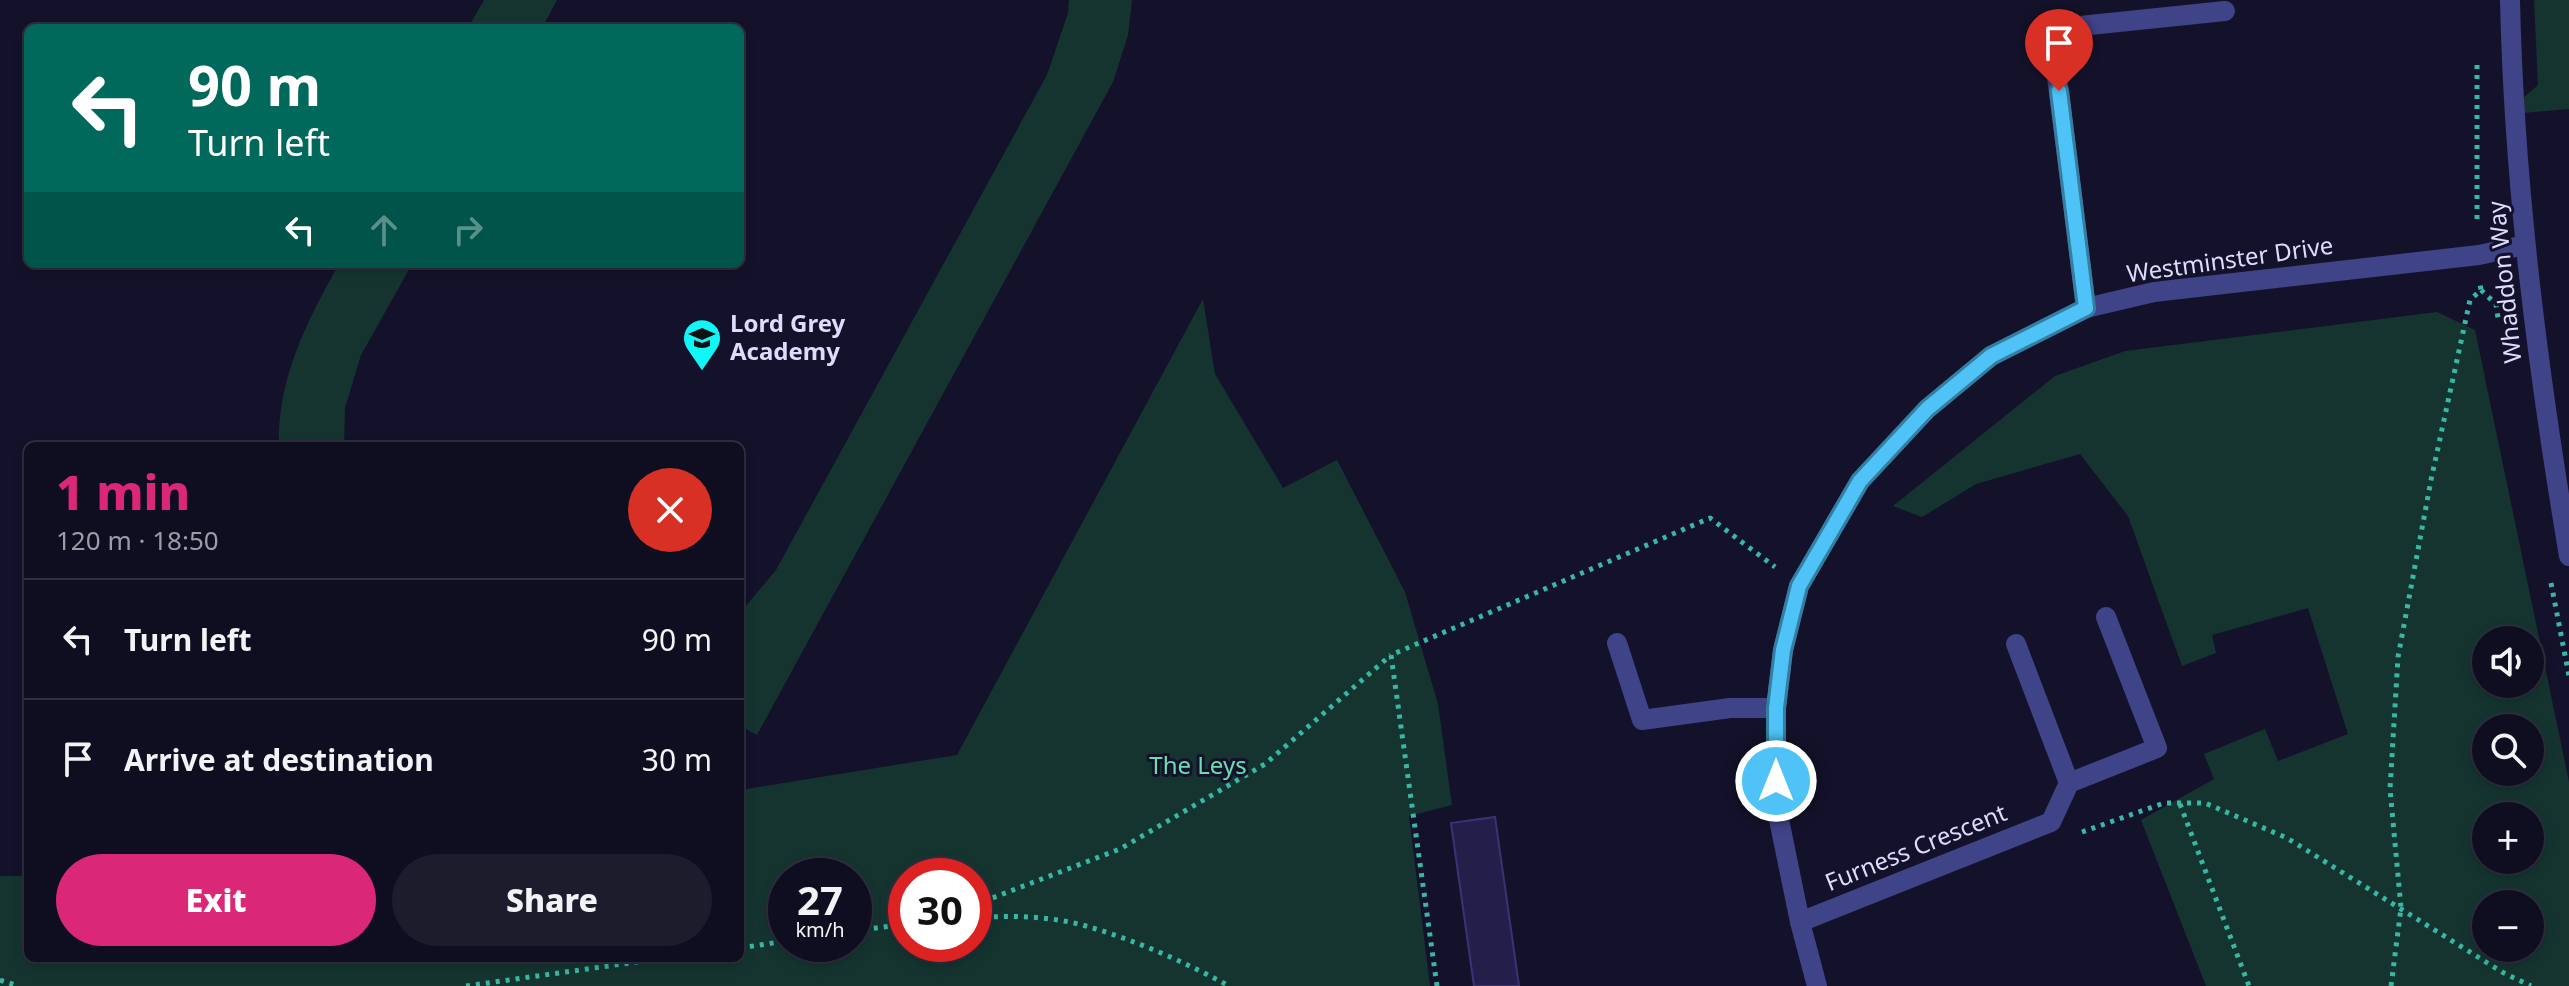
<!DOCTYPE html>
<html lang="en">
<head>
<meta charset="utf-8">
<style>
	body { margin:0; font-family:"Noto Sans",sans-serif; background:#1d1c2d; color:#f1f3f6; height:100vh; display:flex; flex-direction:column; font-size:30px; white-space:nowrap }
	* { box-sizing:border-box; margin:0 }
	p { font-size:26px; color:#9b9ca5 }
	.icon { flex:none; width:44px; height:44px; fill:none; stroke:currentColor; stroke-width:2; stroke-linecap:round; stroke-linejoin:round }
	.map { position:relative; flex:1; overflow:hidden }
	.panel { position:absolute; left:24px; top:442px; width:720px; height:520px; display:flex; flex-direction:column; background:#0f0e20; border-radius:12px; box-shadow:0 4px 12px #0003,0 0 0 2px #2f2e3e }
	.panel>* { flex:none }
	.banner { position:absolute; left:24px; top:24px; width:720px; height:244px; border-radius:12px; box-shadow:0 4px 12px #0003,0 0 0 2px #2f2e3e; background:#00695c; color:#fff; overflow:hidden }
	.fabs { position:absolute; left:2472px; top:626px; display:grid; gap:16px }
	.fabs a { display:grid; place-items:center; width:72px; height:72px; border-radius:50%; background:#0f0e20; box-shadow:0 4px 12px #0003,0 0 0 2px #2f2e3e; font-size:40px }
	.speed { position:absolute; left:768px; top:858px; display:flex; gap:16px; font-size:40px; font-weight:700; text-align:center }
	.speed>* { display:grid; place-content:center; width:104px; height:104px; border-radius:50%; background:#0f0e20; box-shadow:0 4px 12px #0003,0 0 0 2px #2f2e3e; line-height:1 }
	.speed small { font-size:20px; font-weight:400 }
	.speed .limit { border:12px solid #d22; background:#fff; color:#111 }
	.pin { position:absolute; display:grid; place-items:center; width:68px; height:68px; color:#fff; margin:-82px -34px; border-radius:50% 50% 50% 0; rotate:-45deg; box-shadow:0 0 8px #0007 }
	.pin .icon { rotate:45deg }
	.me { position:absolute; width:88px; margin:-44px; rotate:0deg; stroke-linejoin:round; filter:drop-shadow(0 0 6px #0008) }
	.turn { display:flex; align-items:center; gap:28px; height:168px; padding:0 32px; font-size:36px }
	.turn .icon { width:104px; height:104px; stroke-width:2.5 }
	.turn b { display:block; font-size:56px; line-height:68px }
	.lanes { display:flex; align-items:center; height:76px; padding:0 32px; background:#0003; justify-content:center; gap:40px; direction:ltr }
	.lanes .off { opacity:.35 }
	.round { display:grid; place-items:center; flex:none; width:84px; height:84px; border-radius:42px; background:#1d1c2d }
	.overview { display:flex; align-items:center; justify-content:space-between; height:136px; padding:0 32px }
	h1 { font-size:48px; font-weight:800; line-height:60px; color:#db2777 }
	.button { display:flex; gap:16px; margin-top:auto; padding:16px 32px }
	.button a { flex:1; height:92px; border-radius:48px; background:#db2777; color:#fff; font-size:32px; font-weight:800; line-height:92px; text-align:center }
	.button a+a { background:#1d1c2d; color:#f1f3f6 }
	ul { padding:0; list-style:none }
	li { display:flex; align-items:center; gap:24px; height:120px; padding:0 32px; border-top:2px solid #2f2e3e }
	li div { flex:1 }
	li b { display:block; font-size:30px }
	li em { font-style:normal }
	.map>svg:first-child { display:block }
	.green { fill:#153430; fill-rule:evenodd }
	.building { fill:#231f4a; stroke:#393275; stroke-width:2 }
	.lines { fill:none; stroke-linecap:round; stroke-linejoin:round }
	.path { stroke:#36b8a4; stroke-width:5; stroke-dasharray:4 6; stroke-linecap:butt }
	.minor { stroke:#3f4387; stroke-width:20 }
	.route-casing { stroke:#337fa1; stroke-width:20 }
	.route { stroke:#4fc3f7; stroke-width:14 }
	.labels { text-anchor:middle; stroke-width:6; stroke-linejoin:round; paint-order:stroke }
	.street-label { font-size:24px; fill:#dddcfe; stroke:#14122a }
	.poi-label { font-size:24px; font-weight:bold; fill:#dddcfe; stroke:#14122a; text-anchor:start }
	.park-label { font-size:24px; fill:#6addb5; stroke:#14122a }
</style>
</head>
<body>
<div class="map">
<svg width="2569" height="986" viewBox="0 0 2569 986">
	<rect width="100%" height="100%" fill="#14122a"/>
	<g class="green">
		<path d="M484 0H557L542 28H468Z"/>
		<path d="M1069 0H1132L1128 35 1113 82 757 735 740 726V613L776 570 1047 75 1068 13Z"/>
		<path d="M2534 0H2569V109L2523 113 2522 99 2538 85Z"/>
		<path d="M339 264H412L361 355 345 408 344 446H279C277 379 307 321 339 264Z"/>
		<path d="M1203 299 1215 374 1283 488 1337 460 1405 592 1438 704 1452 805 1409 816 1430 986H0V876H28V958H740V790L957 755ZM854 876V944H786V876ZM906 876H974V944H906Z"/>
		<path d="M2437 312 2475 330 2569 782V986H2206L2141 820 2214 779 2204 754 2265 729 2278 761 2348 734 2308 608 2212 635 2216 653 2182 666 2128 516 2080 454 1976 484 1922 517 1893 506 2055 376 2125 351ZM2486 640H2530V684H2486ZM2530 728V772H2486V728ZM2530 816V860H2486V816ZM2486 904H2530V948H2486Z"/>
	</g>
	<path class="building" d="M1495 817 1519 986H1474L1451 823Z"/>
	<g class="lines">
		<g class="path">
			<path d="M2477 65V223"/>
			<path d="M2481 290 2496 304 2498 318"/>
			<path d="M2551 583 2569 676"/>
			<path d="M2180 804 2249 986"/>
			<path d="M2082 832 2164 803H2205L2287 838 2502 972 2531 986"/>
			<path d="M974 905 1120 849 1265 764 1391 655"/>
			<path d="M974 918C1010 915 1051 916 1086 926 1135 940 1185 962 1229 986"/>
			<path d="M854 931 906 924"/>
			<path d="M740 948 786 941"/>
			<path d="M0 980 18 986"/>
			<path d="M466 986 665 958"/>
			<path d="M1437 986 1391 655 1710 518 1775 567"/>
			<path d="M2391 986 2401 908 2390 789 2398 657 2431 480 2470 300 2481 290 2480 284"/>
		</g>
		<g class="minor">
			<path d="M2510 0C2514 186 2538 372 2569 556"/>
			<path d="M2086 308 2051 29 2225 11"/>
			<path d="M1617 643 1642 720 1730 708H1776"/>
			<path d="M2069 783 2157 748 2106 617"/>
			<path d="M1800 922 2051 822 2069 783 2016 644"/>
			<path d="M1817 986 1800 922 1776 805V708L1783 650 1799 586 1860 481 1927 409 1991 356 2086 308 2154 292 2479 255 2525 245"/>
		</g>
	</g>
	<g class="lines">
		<g class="route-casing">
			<path id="route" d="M1776 781V708L1783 650 1799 586 1860 481 1927 409 1991 356 2086 308 2059 91"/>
		</g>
		<use href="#route" class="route"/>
	</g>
	<defs>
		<g id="school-pin" transform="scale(2)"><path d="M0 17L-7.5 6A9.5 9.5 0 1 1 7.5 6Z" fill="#10f5f6" stroke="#14122a"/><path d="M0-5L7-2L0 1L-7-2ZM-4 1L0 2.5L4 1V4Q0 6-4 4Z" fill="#111"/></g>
	</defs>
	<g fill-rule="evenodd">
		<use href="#school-pin" x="702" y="338"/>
	</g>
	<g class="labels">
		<g class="street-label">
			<text transform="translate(2230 260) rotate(-8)" y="8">Westminster Drive</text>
			<text transform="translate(2505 282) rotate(-96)" y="8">Whaddon Way</text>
			<text transform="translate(1916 848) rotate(-22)" y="8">Furness Crescent</text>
		</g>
		<g class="poi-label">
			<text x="730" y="332">Lord Grey<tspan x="730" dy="28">Academy</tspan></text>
		</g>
		<g class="park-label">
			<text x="1198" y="774">The Leys</text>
		</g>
	</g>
</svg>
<div class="fabs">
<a><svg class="icon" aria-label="sound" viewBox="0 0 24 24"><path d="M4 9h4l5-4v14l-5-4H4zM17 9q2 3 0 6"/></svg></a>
<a><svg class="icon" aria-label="search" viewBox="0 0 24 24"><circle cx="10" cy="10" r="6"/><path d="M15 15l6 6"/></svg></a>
<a>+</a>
<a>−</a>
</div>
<div class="speed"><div>27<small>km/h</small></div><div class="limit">30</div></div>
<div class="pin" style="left:2059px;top:91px;background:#d93025"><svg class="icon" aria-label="arrive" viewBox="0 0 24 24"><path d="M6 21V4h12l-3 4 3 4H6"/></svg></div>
<svg class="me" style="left:1776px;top:781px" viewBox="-20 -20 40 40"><circle r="17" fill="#4fc3f7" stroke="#fff" stroke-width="3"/><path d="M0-11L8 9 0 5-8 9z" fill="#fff"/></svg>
<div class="banner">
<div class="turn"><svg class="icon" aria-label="left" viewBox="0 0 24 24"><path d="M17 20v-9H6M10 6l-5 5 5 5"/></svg><div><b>90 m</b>Turn left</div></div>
<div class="lanes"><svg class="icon" aria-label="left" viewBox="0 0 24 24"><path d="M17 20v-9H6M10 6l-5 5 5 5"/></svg><svg class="icon off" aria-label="ahead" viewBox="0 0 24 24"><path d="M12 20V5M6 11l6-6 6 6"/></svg><svg class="icon off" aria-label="right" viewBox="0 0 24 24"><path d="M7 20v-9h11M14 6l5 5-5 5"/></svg></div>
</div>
<section class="panel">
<div class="overview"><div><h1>1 min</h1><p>120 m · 18:50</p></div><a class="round" style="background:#d93025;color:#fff"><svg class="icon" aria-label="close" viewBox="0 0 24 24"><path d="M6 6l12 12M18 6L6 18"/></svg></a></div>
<ul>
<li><svg class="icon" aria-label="left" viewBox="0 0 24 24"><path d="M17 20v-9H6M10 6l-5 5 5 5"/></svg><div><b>Turn left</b></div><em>90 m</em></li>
<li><svg class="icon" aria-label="arrive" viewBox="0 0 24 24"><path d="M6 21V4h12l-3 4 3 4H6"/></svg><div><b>Arrive at destination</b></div><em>30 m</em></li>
</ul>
<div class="button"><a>Exit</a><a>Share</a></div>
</section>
</div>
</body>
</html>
